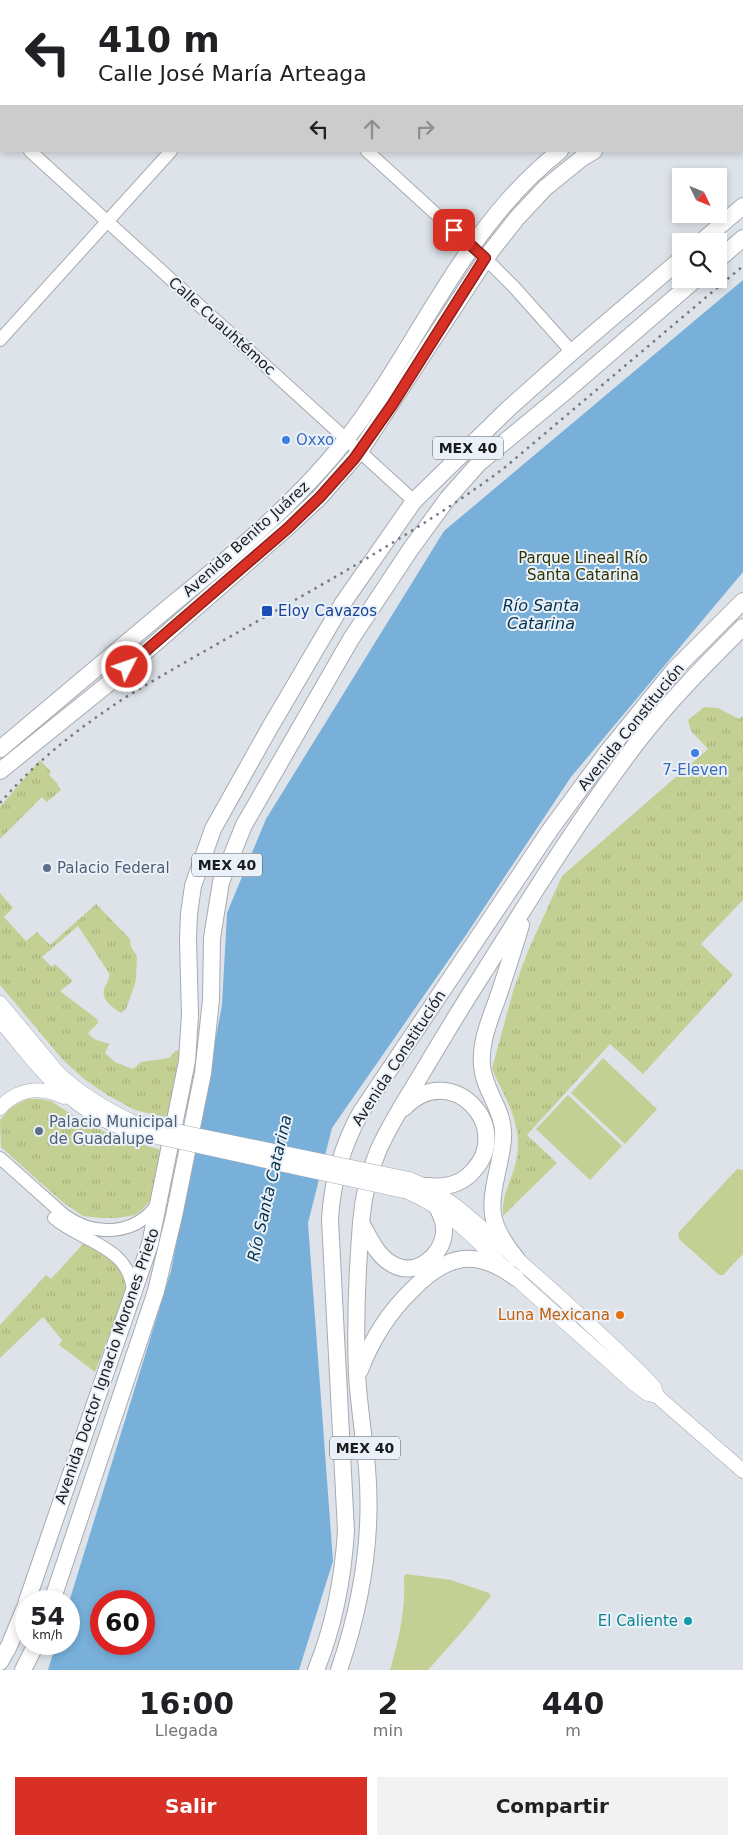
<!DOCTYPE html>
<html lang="es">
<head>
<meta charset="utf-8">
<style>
	body { margin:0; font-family:"DejaVu Sans",sans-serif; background:#f2f2f2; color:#202124; height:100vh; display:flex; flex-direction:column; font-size:19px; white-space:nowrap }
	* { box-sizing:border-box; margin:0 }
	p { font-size:16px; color:#757577 }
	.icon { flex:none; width:28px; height:28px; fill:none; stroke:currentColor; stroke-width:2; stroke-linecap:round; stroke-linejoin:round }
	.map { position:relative; height:1670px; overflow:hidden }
	.drawer { display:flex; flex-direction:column; background:#fff; flex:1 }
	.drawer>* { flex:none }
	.banner { position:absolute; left:0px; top:0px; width:744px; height:152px; box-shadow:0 2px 8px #0003; background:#fff; color:#202124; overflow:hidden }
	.needle { width:32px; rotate:133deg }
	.fabs { position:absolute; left:672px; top:168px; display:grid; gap:10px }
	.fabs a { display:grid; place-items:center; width:55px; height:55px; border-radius:0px; background:#fff; box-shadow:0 2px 8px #0003; font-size:25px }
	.speed { position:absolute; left:15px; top:1590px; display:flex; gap:10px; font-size:25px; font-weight:700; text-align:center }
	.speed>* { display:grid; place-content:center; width:65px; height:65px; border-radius:50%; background:#fff; box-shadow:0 2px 8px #0003; line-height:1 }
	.speed small { font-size:12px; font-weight:400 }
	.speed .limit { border:8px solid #d22; background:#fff; color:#111 }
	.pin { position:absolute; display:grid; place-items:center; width:42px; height:42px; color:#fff; margin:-21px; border-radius:10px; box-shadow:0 2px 8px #0006 }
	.me { position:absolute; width:55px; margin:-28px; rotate:49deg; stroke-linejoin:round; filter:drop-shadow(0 0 4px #0008) }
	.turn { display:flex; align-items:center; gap:18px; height:105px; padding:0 15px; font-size:22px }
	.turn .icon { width:65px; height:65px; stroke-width:2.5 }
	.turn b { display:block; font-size:35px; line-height:42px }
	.lanes { display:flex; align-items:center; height:48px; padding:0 15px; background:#0003; justify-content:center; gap:25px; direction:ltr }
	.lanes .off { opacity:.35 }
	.eta { display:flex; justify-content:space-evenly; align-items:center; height:85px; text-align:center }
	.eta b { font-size:30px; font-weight:600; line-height:35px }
	.button { display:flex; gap:10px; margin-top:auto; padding:10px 15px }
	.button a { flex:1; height:58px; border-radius:0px; background:#d93025; color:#fff; font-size:20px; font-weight:600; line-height:58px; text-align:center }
	.button a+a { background:#f2f2f2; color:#202124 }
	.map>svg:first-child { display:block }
	.grass { fill:url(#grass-tufts) }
	.green { fill:#c4d093 }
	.water { fill:#78b0da; fill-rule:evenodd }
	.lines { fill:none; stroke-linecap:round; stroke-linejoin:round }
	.tertiary-casing { stroke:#a6abb2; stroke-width:14 }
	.secondary-casing { stroke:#a6abb2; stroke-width:15 }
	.primary-casing { stroke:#a6abb2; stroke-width:18 }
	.trunk-casing { stroke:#a6abb2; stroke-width:18 }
	.tertiary { stroke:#fff; stroke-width:12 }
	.secondary { stroke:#fff; stroke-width:14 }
	.primary { stroke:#fff; stroke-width:16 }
	.trunk { stroke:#fff; stroke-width:16 }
	.rail { stroke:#76797e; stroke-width:2.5; stroke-dasharray:2.5 5; stroke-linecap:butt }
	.secondary-bridge-casing { stroke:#a6abb2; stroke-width:15; stroke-linecap:butt }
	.secondary-bridge { stroke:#fff; stroke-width:14 }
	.route-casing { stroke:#8d1f18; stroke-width:12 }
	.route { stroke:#d93025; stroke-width:9 }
	.shop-dot { fill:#3f7fe0; stroke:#ebf1f8; stroke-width:2 }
	.transit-dot { fill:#1a4fb4; stroke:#ebf1f8; stroke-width:2 }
	.service-dot { fill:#5c6f8a; stroke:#ebf1f8; stroke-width:2 }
	.food-dot { fill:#e8710a; stroke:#ebf1f8; stroke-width:2 }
	.culture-dot { fill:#0f9aa8; stroke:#ebf1f8; stroke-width:2 }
	.labels { text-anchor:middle; stroke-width:4; stroke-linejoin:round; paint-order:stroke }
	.shield { fill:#ebf1f8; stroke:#595c5f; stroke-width:1 }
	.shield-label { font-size:14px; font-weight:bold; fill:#1a1c1e }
	.street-label { font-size:15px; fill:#1a1c1e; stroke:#ebf1f8 }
	.shop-label { font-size:15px; fill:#366cbe; stroke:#ebf1f8; text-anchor:start }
	.park-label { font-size:15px; fill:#2d3302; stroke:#ebf1f8 }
	.transit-label { font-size:15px; fill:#164399; stroke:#ebf1f8; text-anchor:start }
	.service-label { font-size:15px; fill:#4e5e75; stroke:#ebf1f8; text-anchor:start }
	.food-label { font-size:15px; fill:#c56008; stroke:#ebf1f8; text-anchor:end }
	.culture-label { font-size:15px; fill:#0d838f; stroke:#ebf1f8; text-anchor:end }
	.water-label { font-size:16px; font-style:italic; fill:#04324e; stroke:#ebf1f8 }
</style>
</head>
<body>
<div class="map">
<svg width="743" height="1670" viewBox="0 0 743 1670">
	<defs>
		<pattern id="grass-tufts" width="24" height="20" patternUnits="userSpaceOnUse" patternTransform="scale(1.25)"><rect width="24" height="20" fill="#c4d093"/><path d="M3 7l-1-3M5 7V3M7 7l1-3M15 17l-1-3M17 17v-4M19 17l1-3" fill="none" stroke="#a8b27e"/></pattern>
	</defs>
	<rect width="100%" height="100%" fill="#dee3ea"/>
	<g class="grass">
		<path d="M704 707 718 708 739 719 743 716V900L701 944 733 975 643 1074 610 1044 527 1135 557 1163 503 1216C501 1193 514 1178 517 1156 521 1134 513 1112 503 1092 499 1083 495 1077 492 1068L514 988 528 951 562 876 708 749 691 731 688 720Z"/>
		<path d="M40 760 51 772 49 775 57 783 61 790 47 802 42 797 0 839V807Z"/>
		<path d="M0 893 13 908 4 917 26 941 37 932 50 945 96 904 130 939 131 947 137 956 136 979 134 987 126 1009 121 1013C113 1008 101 1000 104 989 106 983 110 980 109 973L78 926 42 957 52 967 55 964 73 981 60 991 97 1019 98 1023 88 1033 94 1039 109 1044 105 1053 115 1062 133 1069 141 1062 169 1058 175 1051 183 1048 169 1118 135 1110 107 1095 84 1079 63 1060 0 985Z"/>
		<path d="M28 1099H41L51 1101 77 1118 117 1138 162 1150 155 1195 143 1209 135 1215 117 1218H100L83 1216 61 1201 1 1147 0 1120C8 1109 16 1104 28 1099Z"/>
		<path d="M83 1244 91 1245 111 1257 122 1273 126 1291 95 1372 59 1345 62 1340 43 1317 0 1358V1325L46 1275 51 1279Z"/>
	</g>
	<g class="green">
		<path d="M603 1058 657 1109 625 1144 571 1093Z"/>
		<path d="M568 1095 622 1146 590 1180 536 1129Z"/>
		<path d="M737 1169 743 1170V1254L723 1275H719L679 1239 678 1233Z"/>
		<path d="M406 1574 451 1580 489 1593 491 1596 467 1626 428 1670H390C399 1639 406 1609 404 1576Z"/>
	</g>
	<path class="water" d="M743 280V572L571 777 466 935 332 1128 308 1223 333 1561 299 1670H48L56 1644H69V1602L171 1271 222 1005 227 913 266 819 444 531ZM101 1601H144V1644H101Z"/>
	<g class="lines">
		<g class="tertiary-casing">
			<g id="tertiary">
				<path d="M201 0 202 1"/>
				<path d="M108 1 109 0"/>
				<path d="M307 1 308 0"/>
				<path d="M0 119 1 118"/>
				<path d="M30 151 414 501"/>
				<path d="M367 151 494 267 514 287 572 352"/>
				<path d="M0 340 171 151"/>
				<path d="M0 1158 64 1215C94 1237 134 1236 157 1205"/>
				<path d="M54 1218C83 1243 131 1246 133 1293"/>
			</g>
		</g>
		<g class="secondary-casing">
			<g id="secondary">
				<path d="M0 1003 59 1074C81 1094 105 1109 133 1122"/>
				<path d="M0 1020C38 1067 70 1111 130 1131"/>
				<path d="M0 1108C18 1088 41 1086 64 1097"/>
				<path d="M409 1179C448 1194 477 1224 508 1251 553 1290 598 1331 641 1373L654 1387 657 1396"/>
				<path d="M408 1192C453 1211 481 1246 517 1279 555 1314 595 1348 633 1383L648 1394 657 1396 743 1471"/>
			</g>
		</g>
		<g class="primary-casing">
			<g id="primary">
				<path d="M742 40H743"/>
				<path d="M742 62H743"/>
				<path d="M0 749C58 700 117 651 175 602 234 554 293 505 341 446 418 350 461 228 560 151"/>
				<path d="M0 771 119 675 288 527 320 497 360 451 491 251 517 218 545 188 582 158 594 151"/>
			</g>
		</g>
		<g class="trunk-casing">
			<g id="trunk">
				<path d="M702 241 743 206"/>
				<path d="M719 259 743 238"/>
				<path d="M404 1108C450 1059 515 1126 473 1171 461 1185 445 1188 427 1186"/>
				<path d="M361 1223C370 1238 377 1257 394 1265 416 1277 442 1256 444 1233 445 1223 441 1215 437 1207"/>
				<path d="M517 1259C487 1223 489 1208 499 1164 501 1153 504 1142 503 1131 502 1108 484 1090 482 1066 480 1042 490 1019 498 997 506 973 514 949 521 925"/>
				<path d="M360 1370C372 1339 388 1313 412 1290 446 1255 475 1247 516 1278"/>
				<path d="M27 1601 150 1244 187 1061 190 1015 188 940 189 914 193 886 213 829 269 729 343 603 414 501 508 409 572 352 681 259"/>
				<path d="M52 1601 156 1291 174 1216 203 1073 211 1000 212 938 221 882 244 825 351 639 410 550 448 498 479 463 565 392 696 279"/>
				<path d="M0 1662 9 1646 26 1605"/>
				<path d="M23 1670 36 1644"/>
				<path d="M316 1670C334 1626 343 1579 346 1531L330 1220C332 1181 342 1146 361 1112L550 830 608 751 674 670 743 601"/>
				<path d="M339 1670C361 1606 373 1537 367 1468 364 1437 359 1406 357 1375 355 1324 357 1273 361 1223 366 1160 388 1129 419 1078 438 1046 457 1014 477 983 528 902 578 820 636 744 668 702 706 664 743 627"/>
			</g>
		</g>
		<use href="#tertiary" class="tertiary"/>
		<use href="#secondary" class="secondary"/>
		<use href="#primary" class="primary"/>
		<use href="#trunk" class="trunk"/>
		<path class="rail" d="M0 803C36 761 80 727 126 697 252 621 385 556 503 469L743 266"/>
		<g class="secondary-bridge-casing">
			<g id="secondary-bridge">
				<path d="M133 1122 409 1179"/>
				<path d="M130 1131 408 1192"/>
			</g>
		</g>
		<use href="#secondary-bridge" class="secondary-bridge"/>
	</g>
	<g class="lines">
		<g class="route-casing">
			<path id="route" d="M127 667 288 528 320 497 354 459 392 405 485 258 454 230"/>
		</g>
		<use href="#route" class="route"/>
	</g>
	<g class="shop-dot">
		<circle cx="286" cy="440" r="5"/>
		<circle cx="695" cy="753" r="5"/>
	</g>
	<rect class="transit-dot" x="261" y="605" width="12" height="12" rx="2.5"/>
	<g class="service-dot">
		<circle cx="47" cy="868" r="5"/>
		<circle cx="39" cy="1131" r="5"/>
	</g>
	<circle class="food-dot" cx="620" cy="1315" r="5"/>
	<circle class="culture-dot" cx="688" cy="1621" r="5"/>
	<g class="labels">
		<g class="shield">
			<rect x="433" y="436.5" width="70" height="23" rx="4"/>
			<rect x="192" y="853.5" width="70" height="23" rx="4"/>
			<rect x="330" y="1436.5" width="70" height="23" rx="4"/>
		</g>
		<g class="shield-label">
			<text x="468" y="453">MEX 40</text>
			<text x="227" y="870">MEX 40</text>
			<text x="365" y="1453">MEX 40</text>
		</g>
		<g class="street-label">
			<text transform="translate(222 326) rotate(42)" y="5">Calle Cuauhtémoc</text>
			<text transform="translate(246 539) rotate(-42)" y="5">Avenida Benito Juárez</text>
			<text transform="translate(631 727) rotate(-51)" y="5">Avenida Constitución</text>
			<text transform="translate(399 1058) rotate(-57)" y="5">Avenida Constitución</text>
			<text transform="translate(107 1366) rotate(-71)" y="5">Avenida Doctor Ignacio Morones Prieto</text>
		</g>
		<g class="shop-label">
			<text x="296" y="445">Oxxo</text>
			<text x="695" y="775" text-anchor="middle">7-Eleven</text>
		</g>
		<g class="park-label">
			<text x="583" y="563">Parque Lineal Río<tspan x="583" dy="17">Santa Catarina</tspan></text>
		</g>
		<g class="transit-label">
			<text x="278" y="616">Eloy Cavazos</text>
		</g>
		<g class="service-label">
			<text x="57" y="873">Palacio Federal</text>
			<text x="49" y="1127">Palacio Municipal<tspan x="49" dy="17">de Guadalupe</tspan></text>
		</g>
		<g class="food-label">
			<text x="610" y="1320">Luna Mexicana</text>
		</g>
		<g class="culture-label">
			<text x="678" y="1626">El Caliente</text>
		</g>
		<g class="water-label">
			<text x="541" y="611">Río Santa<tspan x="541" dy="18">Catarina</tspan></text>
			<text transform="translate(269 1188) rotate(-77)" y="6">Río Santa Catarina</text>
		</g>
	</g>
</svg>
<div class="fabs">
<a><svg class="needle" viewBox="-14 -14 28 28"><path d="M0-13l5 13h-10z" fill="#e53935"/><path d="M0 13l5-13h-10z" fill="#757577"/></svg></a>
<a><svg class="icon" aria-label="search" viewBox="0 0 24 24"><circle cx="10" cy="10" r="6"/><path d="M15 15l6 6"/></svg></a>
</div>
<div class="speed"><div>54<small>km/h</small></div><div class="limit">60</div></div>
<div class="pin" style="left:454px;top:230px;background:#d93025"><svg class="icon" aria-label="arrive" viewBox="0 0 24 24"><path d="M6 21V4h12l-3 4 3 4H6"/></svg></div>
<svg class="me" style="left:127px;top:667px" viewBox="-20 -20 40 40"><circle r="17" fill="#d93025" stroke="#fff" stroke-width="3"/><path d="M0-11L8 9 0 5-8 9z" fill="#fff"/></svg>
<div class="banner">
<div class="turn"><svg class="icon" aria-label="left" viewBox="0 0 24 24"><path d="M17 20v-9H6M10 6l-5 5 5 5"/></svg><div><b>410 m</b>Calle José María Arteaga</div></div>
<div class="lanes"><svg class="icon" aria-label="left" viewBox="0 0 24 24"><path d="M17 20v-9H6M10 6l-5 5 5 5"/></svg><svg class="icon off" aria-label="ahead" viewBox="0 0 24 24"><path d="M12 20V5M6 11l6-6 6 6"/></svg><svg class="icon off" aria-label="right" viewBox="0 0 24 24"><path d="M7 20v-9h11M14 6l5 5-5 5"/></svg></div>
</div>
</div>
<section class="drawer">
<div class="eta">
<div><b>16:00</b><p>Llegada</p></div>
<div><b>2</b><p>min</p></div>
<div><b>440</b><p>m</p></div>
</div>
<div class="button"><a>Salir</a><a>Compartir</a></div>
</section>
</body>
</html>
